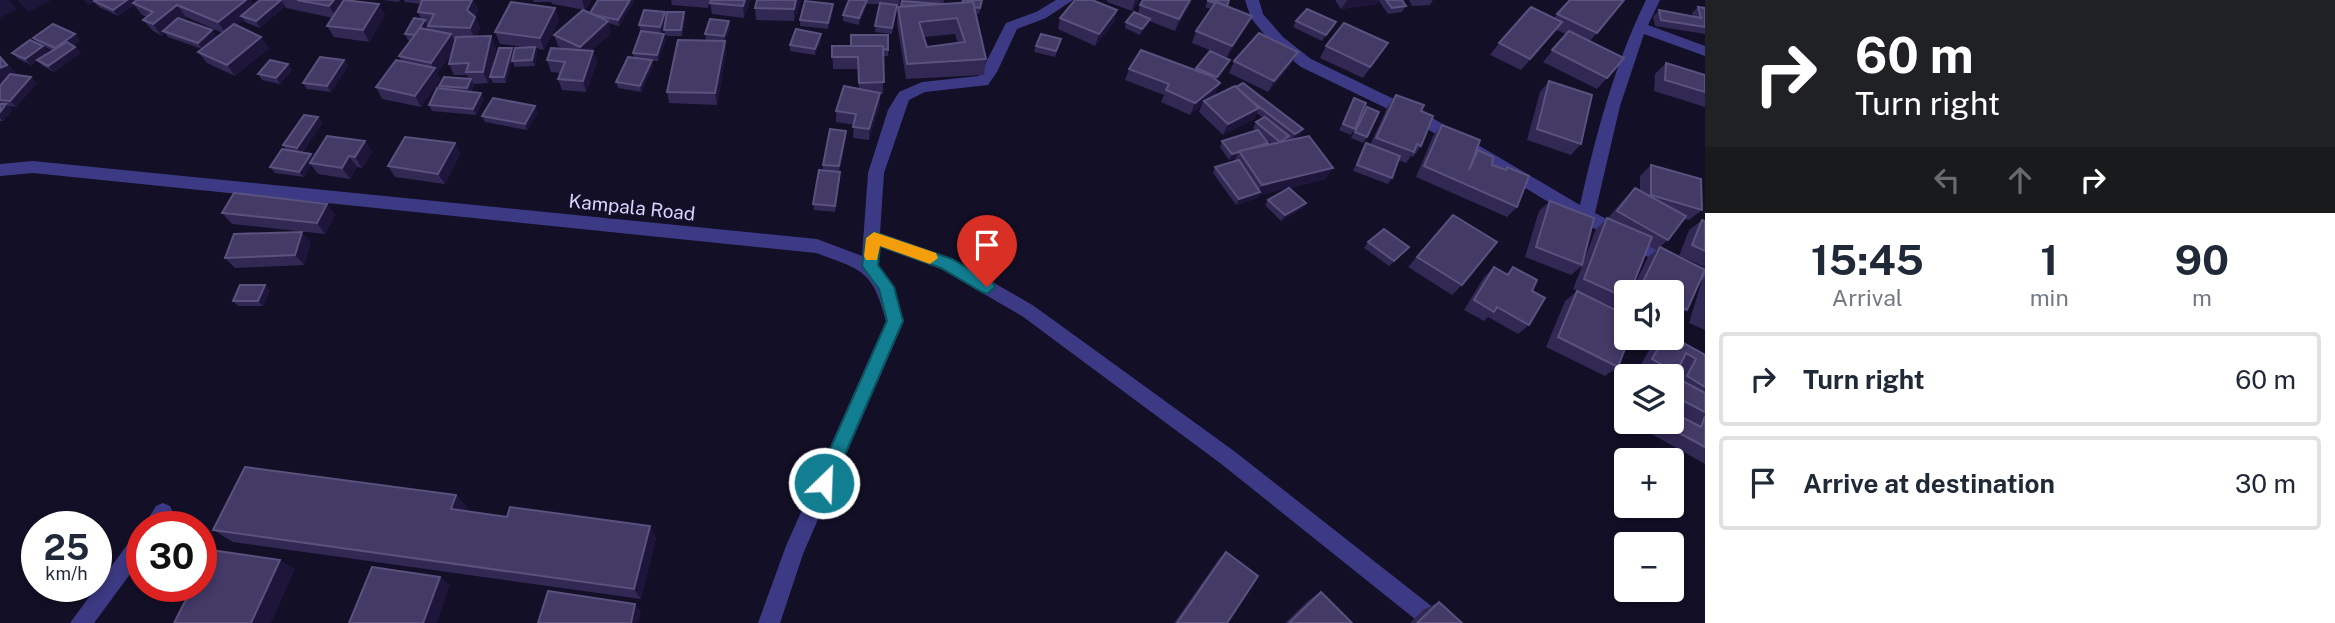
<!DOCTYPE html>
<html lang="en">
<head>
<meta charset="utf-8">
<style>
	body { margin:0; font-family:"Public Sans",sans-serif; background:#f6f6f7; color:#1f2937; height:100vh; display:flex; flex-direction:column; font-size:26px; white-space:nowrap }
	* { box-sizing:border-box; margin:0 }
	p { font-size:23px; color:#747a83 }
	.icon { flex:none; width:38px; height:38px; fill:none; stroke:currentColor; stroke-width:2; stroke-linecap:round; stroke-linejoin:round }
	.map { position:relative; flex:1; overflow:hidden }
	.details { display:flex; flex-direction:column; background:#fff; width:630px }
	.details>* { flex:none }
	.top-card { background:#202124; color:#fff; overflow:hidden }
	.fabs { position:absolute; left:1614px; top:280px; display:grid; gap:14px }
	.fabs a { display:grid; place-items:center; width:70px; height:70px; border-radius:7px; background:#fff; box-shadow:0 4px 10px #0003; font-size:35px }
	.speed { position:absolute; left:21px; top:511px; display:flex; gap:14px; font-size:35px; font-weight:700; text-align:center }
	.speed>* { display:grid; place-content:center; width:91px; height:91px; border-radius:50%; background:#fff; box-shadow:0 4px 10px #0003; line-height:1 }
	.speed small { font-size:18px; font-weight:400 }
	.speed .limit { border:10px solid #d22; background:#fff; color:#111 }
	.pin { position:absolute; display:grid; place-items:center; width:60px; height:60px; color:#fff; margin:-72px -30px; border-radius:50% 50% 50% 0; rotate:-45deg; box-shadow:0 0 7px #0007 }
	.pin .icon { rotate:45deg }
	.me { position:absolute; width:77px; margin:-38px; rotate:24deg; stroke-linejoin:round; filter:drop-shadow(0 0 5px #0008) }
	.turn { display:flex; align-items:center; gap:24px; height:147px; padding:0 35px; font-size:32px }
	.turn .icon { width:91px; height:91px; stroke-width:2.5 }
	.turn b { display:block; font-size:49px; line-height:60px }
	.lanes { display:flex; align-items:center; height:66px; padding:0 35px; background:#0003; justify-content:center; gap:35px; direction:ltr }
	.lanes .off { opacity:.35 }
	.eta { display:flex; justify-content:space-evenly; align-items:center; height:119px; text-align:center }
	.eta b { font-size:42px; font-weight:700; line-height:49px }
	ul { padding:0; list-style:none }
	li { display:flex; align-items:center; gap:21px; height:94px; margin:0 14px 10px; padding:0 21px; border:4px solid #e0e1e3; border-radius:7px }
	li div { flex:1 }
	li b { display:block; font-size:26px }
	li em { font-style:normal }
	main { display:flex; flex:1; min-height:0 }
	.map>svg:first-child { display:block }
	.lines { fill:none; stroke-linecap:round; stroke-linejoin:round }
	.minor { fill:#3d3a85; fill-rule:evenodd }
	.wall { fill:#312854; fill-rule:evenodd }
	.shaded-wall { fill:#1d163a }
	.building { fill:#433a66; stroke:#5a527e; stroke-width:2; fill-rule:evenodd }
	.route { fill:#117e91; stroke:#0b525e; stroke-width:2 }
	.slow { fill:#f59e0b }
	.labels { text-anchor:middle; stroke-width:7; stroke-linejoin:round; paint-order:stroke }
	.street-label { font-size:19px; fill:#d9d4ff; stroke:#130f26 }
</style>
</head>
<body>
<main>
<div class="map">
<svg width="1705" height="623" viewBox="0 0 1705 623">
	<rect width="100%" height="100%" fill="#130f26"/>
	<g class="lines">
		<g class="minor">
			<path d="M1056 0H1073L1046 18 1017 29 997 72 988 85 925 92 909 100 884 173 880 233 953 259 1034 306 1234 451 1444 616 1448 623H1420L1220 463 1022 316 941 269 880 247 878 266 893 287 904 321 803 554 780 623H758L786 546 886 321C873 271 863 270 816 253L33 173 0 176V164L33 161 817 239 862 256 868 173 888 110 899 92 922 82 979 76 1006 23 1036 12Z"/>
			<path d="M1245 0H1259L1263 14 1283 37 1311 59 1429 116 1580 205C1596 134 1615 63 1646 0H1660L1648 25 1705 46V56L1644 34 1620 106 1595 213 1677 256 1705 268V282L1665 266 1580 221 1419 124 1301 67 1273 45 1251 18Z"/>
			<path d="M163 503 170 506 173 513 165 527H143L156 506Z"/>
			<path d="M142 531V558L94 623H70L135 534Z"/>
		</g>
	</g>
	<g class="wall">
		<path d="M84 0H251L254 5 260 0H343L385 15 369 42 334 37 327 26 333 18 286 8 285 6 260 28 245 22 244 20 236 26 261 37 269 48 235 76 207 63 198 52 202 49 168 37 165 33 162 36 153 31 143 20 147 17 142 15 134 5 118 16 99 7 94 2 88 4ZM186 17 223 33 203 48 217 36 183 20Z"/>
		<path d="M383 0H400L399 2Z"/>
		<path d="M404 0H473L478 10 475 17 480 28 476 37 496 48 488 83 473 84 474 85 471 92 481 93 484 99 476 115 432 111 429 105 440 89 439 86 469 79 467 75H454L449 64 452 53 437 73 440 80 421 107 382 99 376 87 402 62 399 56 411 41 408 40 405 34 421 19 418 12 421 4 405 2Z"/>
		<path d="M533 0H591L585 10 552 4 551 2H534Z"/>
		<path d="M598 0H635L632 1 633 3 619 26 608 23 611 33 591 51H593L597 62 586 92 562 90 558 79 560 73 551 72 547 60 564 49 558 46 554 35 590 13Z"/>
		<path d="M671 0H710L708 8 672 5Z"/>
		<path d="M750 0 744 18 712 14 710 3Z"/>
		<path d="M801 0 794 21 756 20 755 8Z"/>
		<path d="M849 0H900L899 5H895L896 11 892 34 875 32 880 4H867L859 25 843 21V15Z"/>
		<path d="M908 0H944L943 4 962 3 982 0 979 14 976 13 986 59 984 75 906 79 897 23 898 7 901 6ZM955 34 958 43 927 47 924 37Z"/>
		<path d="M1107 0H1139L1132 11 1107 2Z"/>
		<path d="M1192 0 1175 31 1149 21 1148 25 1140 35 1125 28 1126 22 1138 13 1140 5Z"/>
		<path d="M1208 0 1252 16 1246 27 1227 57 1192 43 1196 31 1211 9 1205 7Z"/>
		<path d="M1335 0H1402L1406 6 1402 12 1388 14 1379 1 1377 4 1341 9Z"/>
		<path d="M1409 0H1433L1430 5 1412 6Z"/>
		<path d="M1570 0H1624L1590 41 1607 78 1597 89 1543 62 1566 34 1556 30 1521 70 1490 55 1499 43 1554 18Z"/>
		<path d="M833 4V10L828 29 800 26V20Z"/>
		<path d="M1698 7 1705 8V34L1655 26 1653 17 1659 10 1693 16 1692 13Z"/>
		<path d="M555 8 559 20 544 50 536 48 537 53 535 66 515 67 512 61 506 83H493L490 77 512 48 514 53 527 47 500 44 495 32Z"/>
		<path d="M1117 10 1114 22 1095 46 1058 29 1060 18Z"/>
		<path d="M665 12 666 18 661 33 664 34 666 40 658 61H652L653 66 641 92 618 88 616 82 634 58 633 53 641 32 639 25Z"/>
		<path d="M685 18 682 36H666L664 30Z"/>
		<path d="M1296 21 1336 22 1322 41 1293 27Z"/>
		<path d="M730 27 725 42 726 53 717 105 669 103 667 92 706 40 705 34Z"/>
		<path d="M821 34V40L815 55 790 51V45Z"/>
		<path d="M888 35V56H883V94H880V104L869 140 853 138 854 125 836 122V111L859 89 858 69H833L832 46H851Z"/>
		<path d="M33 38 80 40 73 46 81 53 54 72 43 66 37 61 31 65 18 59 12 53 49 52 39 59 53 51 39 44Z"/>
		<path d="M1061 39 1055 57 1034 52 1036 46Z"/>
		<path d="M1388 43 1363 78 1320 58 1326 46Z"/>
		<path d="M0 55 17 75 37 83 16 107 8 106 12 110 3 121H0Z"/>
		<path d="M344 60 348 66 331 92 307 89 303 83Z"/>
		<path d="M1230 60 1227 66 1216 81 1215 95 1210 98 1235 86 1303 129 1300 135 1293 139 1326 179 1289 188 1303 208 1281 221 1265 205 1268 200 1288 188 1259 195 1257 198 1236 205 1213 173 1215 167 1234 161 1236 158 1229 160 1220 147 1222 141 1256 131 1253 128 1256 122 1263 118 1257 113 1254 119 1223 135 1199 112 1202 104 1190 115 1161 102 1164 95 1125 80 1129 69 1195 70 1196 68ZM1261 135 1272 144 1267 145 1268 143Z"/>
		<path d="M1234 61 1292 63 1268 92 1229 73Z"/>
		<path d="M1666 63 1705 75V107L1654 91 1655 74Z"/>
		<path d="M288 64 292 70 280 84 262 80 258 74Z"/>
		<path d="M1549 81 1581 144 1571 155 1527 140 1540 92Z"/>
		<path d="M1396 95 1421 111V146L1413 157 1411 156 1406 163 1398 160 1392 178 1388 184 1353 171 1362 149 1366 143 1370 145 1388 106Z"/>
		<path d="M1354 98 1355 129 1351 135 1339 130Z"/>
		<path d="M1367 107V137L1363 143 1351 138Z"/>
		<path d="M538 112 527 130 485 122 482 116Z"/>
		<path d="M318 117 322 123 302 153 313 158 365 141 372 152 362 168 357 167 350 179 318 174 311 165 304 177 275 173 270 167 286 150 283 145Z"/>
		<path d="M1442 125 1475 154 1478 150 1492 165 1505 170 1507 167 1517 207 1507 217 1416 177 1433 136Z"/>
		<path d="M846 137 839 172 823 170V165Z"/>
		<path d="M455 143 460 154 445 184 395 177 388 166Z"/>
		<path d="M1651 165 1702 210 1689 220 1684 219 1668 240 1656 250 1649 246 1631 292 1648 257 1660 247 1687 310 1673 319 1671 318V292H1626V300L1615 308 1573 289 1582 266 1571 275 1525 257 1539 211 1550 201 1583 263 1596 229 1608 218 1624 199 1635 188 1640 190V176Z"/>
		<path d="M840 178 835 212 814 210 813 204Z"/>
		<path d="M222 213 335 214 325 234 232 224Z"/>
		<path d="M1453 215 1462 285 1452 295 1408 267Z"/>
		<path d="M1702 220 1705 221V267L1679 256 1689 230Z"/>
		<path d="M311 242 304 265 235 268 225 258Z"/>
		<path d="M1368 242 1404 252 1389 266 1364 248Z"/>
		<path d="M1494 267 1506 274 1513 267 1532 291 1529 325 1518 334 1488 317 1484 321 1464 310 1484 277Z"/>
		<path d="M1705 277V330L1689 323 1702 280Z"/>
		<path d="M270 290 263 306H238L233 301Z"/>
		<path d="M1577 291 1618 367 1605 376 1546 347 1565 301Z"/>
		<path d="M1660 338H1671L1705 355V464L1632 423 1633 422H1671V376H1653L1639 368 1653 343ZM1679 366 1682 368 1676 377 1672 375 1676 373ZM1677 413 1691 421V422L1676 414Z"/>
		<path d="M456 495 467 507 466 511 656 538 641 599 233 542 213 530Z"/>
		<path d="M1226 552 1227 623H1174L1219 559Z"/>
		<path d="M1321 592 1352 623H1285L1309 600Z"/>
		<path d="M1439 602 1462 623H1410L1423 610Z"/>
	</g>
	<g class="shaded-wall">
		<path d="M0 0H9L17 9 0 18Z"/>
		<path d="M19 0H49L50 1 29 12 18 1Z"/>
		<path d="M84 0H98L88 4Z"/>
		<path d="M127 0H140L118 16 113 10Z"/>
		<path d="M246 0H251L257 9 241 16 244 20 226 34 218 22Z"/>
		<path d="M281 0 285 6 260 28 256 21Z"/>
		<path d="M334 0H343L346 5 336 18 329 6Z"/>
		<path d="M472 0H473L478 10 472 22 467 10Z"/>
		<path d="M582 0H591L585 10Z"/>
		<path d="M630 0H632L633 3 619 26 618 20Z"/>
		<path d="M745 0H750L744 18 743 6Z"/>
		<path d="M796 0H801L794 21V9Z"/>
		<path d="M867 0V6L859 25V18Z"/>
		<path d="M1135 0H1139L1132 11Z"/>
		<path d="M1190 0H1192L1175 31 1179 19Z"/>
		<path d="M1347 0H1380L1377 4 1341 9Z"/>
		<path d="M379 4 385 15 369 42 363 30Z"/>
		<path d="M833 4V10L828 29V23Z"/>
		<path d="M177 5 186 17 167 32 163 31 165 33 162 36 153 24Z"/>
		<path d="M555 8 559 20 544 50 540 38Z"/>
		<path d="M1117 10 1114 22 1095 46 1099 34Z"/>
		<path d="M665 12 666 18 661 33 660 27Z"/>
		<path d="M684 12 685 18 682 36 681 30Z"/>
		<path d="M1252 16 1246 27 1227 57 1232 46Z"/>
		<path d="M475 17 480 28 475 40 470 28Z"/>
		<path d="M1150 19 1148 25 1140 35 1142 29Z"/>
		<path d="M425 20 428 26 419 42 416 35Z"/>
		<path d="M608 21 611 33 583 58 580 47Z"/>
		<path d="M729 21 730 27 725 42 726 53 717 105 715 93 725 42 724 36Z"/>
		<path d="M212 30 217 36 202 49 198 43Z"/>
		<path d="M75 34 80 40 61 54 55 48Z"/>
		<path d="M451 34 457 46 437 73 440 80 421 107 415 96 434 69 431 63Z"/>
		<path d="M664 34 666 40 658 61 657 55Z"/>
		<path d="M821 34V40L815 55V49Z"/>
		<path d="M491 36 496 48 488 83 483 72Z"/>
		<path d="M261 37 269 48 235 76 227 65Z"/>
		<path d="M43 46 49 52 31 65 25 59Z"/>
		<path d="M75 47 81 53 54 72 48 66Z"/>
		<path d="M535 47 537 53 535 66 532 60Z"/>
		<path d="M512 48 514 54 506 83 504 77Z"/>
		<path d="M593 51 597 62 586 92 583 81Z"/>
		<path d="M1298 52 1292 63 1268 92 1274 81Z"/>
		<path d="M0 55 18 76 0 85Z"/>
		<path d="M344 60 348 66 331 92 327 86Z"/>
		<path d="M652 60 653 66 641 92 640 86Z"/>
		<path d="M1230 60 1227 66 1214 83 1217 77Z"/>
		<path d="M288 64 292 70 280 84 276 78Z"/>
		<path d="M31 77 37 83 16 107 10 101Z"/>
		<path d="M471 79 474 85 469 94 467 88Z"/>
		<path d="M1220 83 1215 95 1205 102 1204 101 1202 104 1190 115 1195 103Z"/>
		<path d="M481 93 484 99 476 115 473 109Z"/>
		<path d="M880 93V104L869 140V129Z"/>
		<path d="M6 104 12 110 3 121 0 118V112Z"/>
		<path d="M535 106 538 112 527 130 525 124Z"/>
		<path d="M1259 108 1254 119 1223 135 1228 124Z"/>
		<path d="M318 117 322 123 301 154 297 148Z"/>
		<path d="M1303 129 1300 135 1292 140 1295 134Z"/>
		<path d="M846 131V137L839 172V166Z"/>
		<path d="M365 141 372 152 362 168 355 157Z"/>
		<path d="M455 143 460 154 445 184 438 174Z"/>
		<path d="M1239 152 1236 158 1229 160 1232 154Z"/>
		<path d="M311 154 315 160 310 163 311 165 304 177 299 172Z"/>
		<path d="M349 156 357 167 350 179 342 168Z"/>
		<path d="M1333 168 1326 179 1259 195 1257 198 1236 205 1239 199 1257 193 1262 185Z"/>
		<path d="M1306 203 1303 208 1281 221 1285 215Z"/>
		<path d="M327 204 335 214 325 234 317 223Z"/>
		<path d="M302 232 311 242 304 265 295 255Z"/>
		<path d="M265 285 270 290 263 306 258 301Z"/>
		<path d="M456 495 467 507 463 521 451 509Z"/>
		<path d="M650 526 656 538 641 599 634 589Z"/>
		<path d="M280 560 295 569 271 623H251Z"/>
		<path d="M440 577 450 585 437 623H423Z"/>
		<path d="M635 604 641 612 638 623H631Z"/>
	</g>
	<g class="building">
		<path d="M95 0H127L113 10 94 1Z"/>
		<path d="M137 0H246L218 22 177 5 153 24 143 20 153 12 133 3Z"/>
		<path d="M260 0H281L256 21 241 16Z"/>
		<path d="M297 0H334L329 6Z"/>
		<path d="M344 0 379 4 363 30 327 26Z"/>
		<path d="M422 0H472L467 10 475 17 470 28 428 26 434 14 418 12Z"/>
		<path d="M598 0H630L618 20 594 15 590 13Z"/>
		<path d="M711 0H745L743 6 710 3Z"/>
		<path d="M757 0H796L794 9 755 8Z"/>
		<path d="M849 0H867L859 18 843 15Z"/>
		<path d="M963 0H982L980 8 974 7 973 2 962 3Z"/>
		<path d="M1075 0H1092L1117 10 1099 34 1060 18Z"/>
		<path d="M1143 0H1190L1179 19 1140 5Z"/>
		<path d="M1208 0H1229L1227 6 1216 2 1215 3 1208 1Z"/>
		<path d="M1386 0H1402L1406 6 1392 8Z"/>
		<path d="M1570 0H1624L1597 33 1557 14Z"/>
		<path d="M805 1 833 4 828 23 800 20Z"/>
		<path d="M902 1 940 4 901 6Z"/>
		<path d="M511 2 555 8 540 38 495 32Z"/>
		<path d="M973 2 986 59 907 64 898 7ZM957 18 965 42 927 47 919 22Z"/>
		<path d="M1216 2 1252 16 1232 46 1196 31Z"/>
		<path d="M880 3 897 5 892 28 875 26Z"/>
		<path d="M1531 7 1562 22 1530 59 1499 43Z"/>
		<path d="M1698 7 1705 8V27L1661 20 1659 10 1701 18Z"/>
		<path d="M1307 9 1336 22 1326 35 1296 21Z"/>
		<path d="M583 10 608 21 580 47 554 35Z"/>
		<path d="M644 10 665 12 660 27 639 25Z"/>
		<path d="M667 12H684L681 30H664Z"/>
		<path d="M1134 12 1150 19 1142 29 1126 22Z"/>
		<path d="M178 18 212 30 198 43 163 31Z"/>
		<path d="M414 18 425 20 415 35 405 34Z"/>
		<path d="M710 19 729 21 724 36 705 34Z"/>
		<path d="M1344 23 1388 43 1370 67 1326 46Z"/>
		<path d="M53 24 75 34 55 48 33 38Z"/>
		<path d="M234 24 261 37 227 65 198 52Z"/>
		<path d="M420 28 451 34 431 63 399 56Z"/>
		<path d="M796 29 821 34 815 49 790 45Z"/>
		<path d="M641 31 664 34 657 55 633 53Z"/>
		<path d="M1569 31 1624 58 1607 78 1552 50Z"/>
		<path d="M1259 33 1298 52 1274 81 1234 61Z"/>
		<path d="M1041 34 1061 39 1056 51 1036 46Z"/>
		<path d="M851 35H888V50L883 49V46H851Z"/>
		<path d="M491 36 483 72H466L469 63 449 64 456 37Z"/>
		<path d="M30 40 43 46 25 59 12 53Z"/>
		<path d="M678 40 725 41 715 93 667 92Z"/>
		<path d="M67 42 75 47 48 66 37 60Z"/>
		<path d="M832 46H883L884 82 859 83 858 57H832Z"/>
		<path d="M535 47 532 60 512 61 515 48Z"/>
		<path d="M499 48H512L504 77H490Z"/>
		<path d="M551 48 593 51 583 81 558 79 565 62 547 60Z"/>
		<path d="M1141 50 1211 76 1220 83 1195 103 1166 90 1169 84 1129 69Z"/>
		<path d="M1210 51 1230 60 1217 77 1196 68Z"/>
		<path d="M0 57 7 65 0 68Z"/>
		<path d="M320 57 344 60 327 86 303 83Z"/>
		<path d="M628 57 652 60 640 86 616 82Z"/>
		<path d="M270 60 288 64 276 78 258 74Z"/>
		<path d="M396 60 435 68 415 96 376 87Z"/>
		<path d="M1666 63 1705 75V92L1665 80Z"/>
		<path d="M10 74 31 77 10 101 0 100V86Z"/>
		<path d="M444 77 471 79 467 88 439 86Z"/>
		<path d="M1549 81 1592 95 1581 144 1537 129Z"/>
		<path d="M1243 83 1303 129 1295 134 1253 102 1236 87Z"/>
		<path d="M844 86 880 93 869 129 853 127 856 114 836 111Z"/>
		<path d="M1235 86 1259 108 1228 124 1204 101Z"/>
		<path d="M437 88 481 93 473 109 429 105Z"/>
		<path d="M1396 95 1424 105 1421 111 1433 116 1421 146 1417 144 1414 152 1376 138Z"/>
		<path d="M493 98 535 106 525 124 482 116Z"/>
		<path d="M1354 98 1366 103 1355 129 1343 124Z"/>
		<path d="M0 104H6L0 112Z"/>
		<path d="M1367 107 1379 112 1367 137 1355 132Z"/>
		<path d="M304 115 318 117 297 148 283 145Z"/>
		<path d="M1265 117 1289 136 1280 142 1256 122Z"/>
		<path d="M1442 125 1480 140 1469 170 1478 150 1493 157 1492 165 1506 170 1507 167 1529 176 1517 207 1424 166Z"/>
		<path d="M830 129 846 131 839 166 823 165Z"/>
		<path d="M1258 130 1268 143 1232 154 1222 141Z"/>
		<path d="M327 136 365 141 355 157 349 156 342 168 310 163Z"/>
		<path d="M1309 136 1333 168 1262 185 1239 151Z"/>
		<path d="M405 137 455 143 438 174 388 166Z"/>
		<path d="M1366 143 1400 156 1392 178 1357 165Z"/>
		<path d="M282 149 311 154 299 172 270 167Z"/>
		<path d="M1239 160 1260 192 1239 199 1215 167Z"/>
		<path d="M1651 165 1701 179 1702 210 1651 195Z"/>
		<path d="M819 170 840 172 835 206 813 204Z"/>
		<path d="M1289 188 1306 203 1285 215 1268 200Z"/>
		<path d="M1635 188 1686 216 1668 240 1617 211Z"/>
		<path d="M234 193 327 204 317 223 222 213Z"/>
		<path d="M1550 201 1594 218 1582 265 1536 247Z"/>
		<path d="M1453 215 1497 242 1462 285 1417 257Z"/>
		<path d="M1607 218 1652 237 1630 292H1626V298L1584 279Z"/>
		<path d="M1702 220 1705 221V251L1692 245Z"/>
		<path d="M1384 229 1409 247 1394 261 1368 242Z"/>
		<path d="M302 232 295 255 225 258 234 234Z"/>
		<path d="M1660 247 1705 270 1687 310 1671 302V292H1653L1641 286Z"/>
		<path d="M1494 267 1508 275 1513 267 1537 280 1532 291 1545 298 1529 325 1497 307 1494 312 1474 300Z"/>
		<path d="M240 285H265L258 301H233Z"/>
		<path d="M1577 291 1626 315V338H1629L1618 367 1558 337Z"/>
		<path d="M1671 336 1705 355V387L1687 376 1696 359 1686 353 1676 373 1652 359 1664 338H1671Z"/>
		<path d="M1666 372 1705 393V412L1682 400 1676 414 1701 427 1705 416V447L1659 422H1671V376H1664Z"/>
		<path d="M245 467 456 495 451 509 507 517 510 507 650 526 634 589 213 530Z"/>
		<path d="M211 550 280 560 251 623H174L193 586H201V570Z"/>
		<path d="M1226 552 1258 576 1227 623H1177Z"/>
		<path d="M372 567 440 577 423 623H349Z"/>
		<path d="M548 591 635 604 631 623H538Z"/>
		<path d="M1321 592 1352 623H1289Z"/>
		<path d="M1439 602 1462 623H1417Z"/>
	</g>
	<path class="route" d="M874 232 952 259 993 283 995 287 987 294 982 292 941 268 880 246 878 265 894 287 903 321 830 489 824 491 817 489 815 483 887 321 879 289 862 266 866 238Z"/>
	<path class="slow" d="M874 232 936 253 938 258 930 264 880 246 877 260H866L864 256 866 238Z"/>
	<g class="labels">
		<g class="street-label">
			<text transform="translate(632 207) rotate(6)" y="7">Kampala Road</text>
		</g>
	</g>
</svg>
<div class="fabs">
<a><svg class="icon" aria-label="sound" viewBox="0 0 24 24"><path d="M4 9h4l5-4v14l-5-4H4zM17 9q2 3 0 6"/></svg></a>
<a><svg class="icon" aria-label="layers" viewBox="0 0 24 24"><path d="M12 4l9 5-9 5-9-5zM3 14l9 5 9-5"/></svg></a>
<a>+</a>
<a>−</a>
</div>
<div class="speed"><div>25<small>km/h</small></div><div class="limit">30</div></div>
<div class="pin" style="left:987px;top:287px;background:#d93025"><svg class="icon" aria-label="arrive" viewBox="0 0 24 24"><path d="M6 21V4h12l-3 4 3 4H6"/></svg></div>
<svg class="me" style="left:824px;top:483px" viewBox="-20 -20 40 40"><circle r="17" fill="#117e91" stroke="#fff" stroke-width="3"/><path d="M0-11L8 9 0 5-8 9z" fill="#fff"/></svg>
</div>
<section class="details">
<div class="top-card">
<div class="turn"><svg class="icon" aria-label="right" viewBox="0 0 24 24"><path d="M7 20v-9h11M14 6l5 5-5 5"/></svg><div><b>60 m</b>Turn right</div></div>
<div class="lanes"><svg class="icon off" aria-label="left" viewBox="0 0 24 24"><path d="M17 20v-9H6M10 6l-5 5 5 5"/></svg><svg class="icon off" aria-label="ahead" viewBox="0 0 24 24"><path d="M12 20V5M6 11l6-6 6 6"/></svg><svg class="icon" aria-label="right" viewBox="0 0 24 24"><path d="M7 20v-9h11M14 6l5 5-5 5"/></svg></div>
</div>
<div class="eta">
<div><b>15:45</b><p>Arrival</p></div>
<div><b>1</b><p>min</p></div>
<div><b>90</b><p>m</p></div>
</div>
<ul>
<li><svg class="icon" aria-label="right" viewBox="0 0 24 24"><path d="M7 20v-9h11M14 6l5 5-5 5"/></svg><div><b>Turn right</b></div><em>60 m</em></li>
<li><svg class="icon" aria-label="arrive" viewBox="0 0 24 24"><path d="M6 21V4h12l-3 4 3 4H6"/></svg><div><b>Arrive at destination</b></div><em>30 m</em></li>
</ul>
</section>
</main>
</body>
</html>
